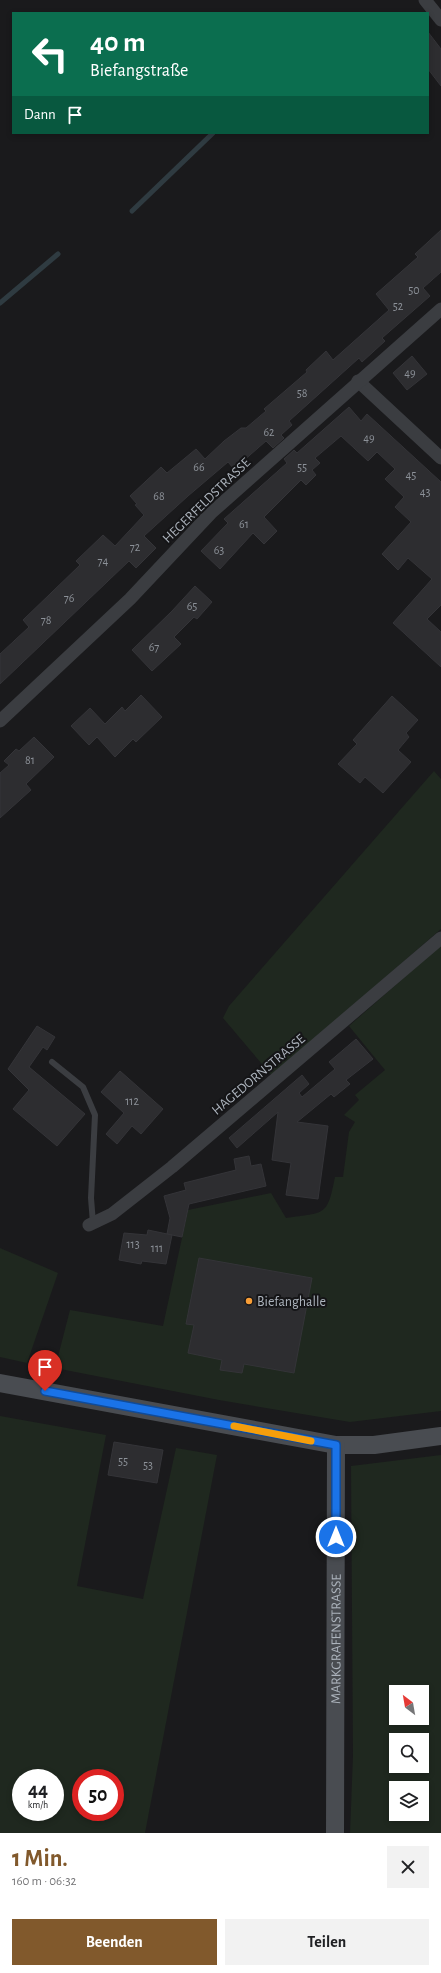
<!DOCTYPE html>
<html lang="de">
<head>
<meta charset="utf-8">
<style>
	body { margin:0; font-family:"Alegreya Sans",sans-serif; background:#f2f2f2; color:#202124; height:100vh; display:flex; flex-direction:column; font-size:15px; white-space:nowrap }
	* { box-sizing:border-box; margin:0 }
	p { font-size:13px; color:#757577 }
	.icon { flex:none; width:22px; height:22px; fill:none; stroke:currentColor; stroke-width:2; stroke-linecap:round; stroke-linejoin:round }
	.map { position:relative; height:1833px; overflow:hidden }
	.side { display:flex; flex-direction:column; background:#fff; flex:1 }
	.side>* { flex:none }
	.guide { position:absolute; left:12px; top:12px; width:417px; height:122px; border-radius:0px; box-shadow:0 2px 6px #0003; background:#0b6e4f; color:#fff; overflow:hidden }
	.needle { width:26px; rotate:329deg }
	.controls { position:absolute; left:389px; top:1685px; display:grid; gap:8px }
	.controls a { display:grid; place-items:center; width:40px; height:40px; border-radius:0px; background:#fff; box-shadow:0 2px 6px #0003; font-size:20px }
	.speed { position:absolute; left:12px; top:1769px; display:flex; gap:8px; font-size:20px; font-weight:700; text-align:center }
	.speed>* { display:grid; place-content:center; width:52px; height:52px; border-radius:50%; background:#fff; box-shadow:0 2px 6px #0003; line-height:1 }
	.speed small { font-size:10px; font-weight:400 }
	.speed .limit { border:6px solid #d22; background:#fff; color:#111 }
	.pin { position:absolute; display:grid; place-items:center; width:34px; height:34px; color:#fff; margin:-41px -17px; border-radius:50% 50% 50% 0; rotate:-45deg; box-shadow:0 0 4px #0007 }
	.pin .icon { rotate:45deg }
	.me { position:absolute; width:44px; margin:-22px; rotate:0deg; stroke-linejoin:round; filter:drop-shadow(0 0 3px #0008) }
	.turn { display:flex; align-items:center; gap:14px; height:84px; padding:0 12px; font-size:18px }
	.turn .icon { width:52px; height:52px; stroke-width:2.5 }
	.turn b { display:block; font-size:28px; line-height:34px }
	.then { display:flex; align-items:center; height:38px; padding:0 12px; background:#0003; gap:8px; font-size:15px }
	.round { display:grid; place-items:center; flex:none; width:42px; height:42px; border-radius:0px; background:#f2f2f2 }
	.summary { display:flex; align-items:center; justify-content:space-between; height:68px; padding:0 12px }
	h1 { font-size:24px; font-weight:600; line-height:30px; color:#81592c }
	.cta { display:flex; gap:8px; margin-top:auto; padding:8px 12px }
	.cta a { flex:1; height:46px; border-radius:0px; background:#81592c; color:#fff; font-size:16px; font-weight:600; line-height:46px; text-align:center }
	.cta a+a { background:#f2f2f2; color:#202124 }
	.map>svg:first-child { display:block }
	.green { fill:#1f281f; fill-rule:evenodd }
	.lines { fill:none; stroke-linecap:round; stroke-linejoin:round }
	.stream { stroke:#2f3b41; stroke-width:5 }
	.building { fill:#2d2d30; stroke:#343438 }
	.service { stroke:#3b3d41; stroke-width:6 }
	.minor { stroke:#3b3d41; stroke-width:13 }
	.secondary { stroke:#494c51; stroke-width:18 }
	.route-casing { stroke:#114b97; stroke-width:10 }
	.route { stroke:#1a73e8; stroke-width:7 }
	.slow { stroke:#f59e0b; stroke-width:7 }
	.poi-dot { fill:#f89d36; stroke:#151517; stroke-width:1.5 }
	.labels { text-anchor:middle; stroke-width:4; stroke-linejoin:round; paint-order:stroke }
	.number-label { font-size:12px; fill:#8c9198 }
	.street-label { font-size:14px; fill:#acb3bc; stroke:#151517 }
	.poi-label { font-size:14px; fill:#acb3bc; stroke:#151517; text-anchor:start }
</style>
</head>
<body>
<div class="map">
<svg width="441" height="1833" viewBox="0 0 441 1833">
	<rect width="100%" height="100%" fill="#1a1a1c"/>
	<g class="green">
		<path d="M434 771 441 779V929L272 1076 223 1018 229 1006Z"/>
		<path d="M441 945V1411L350 1422 219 1400 55 1368 70 1310 163 1326 188 1210 271 1193 286 1218C326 1212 327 1217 335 1177H343L349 1132 355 1122 344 1115 359 1100 355 1095 385 1070 349 1026Z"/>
		<path d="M0 1248 58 1273 27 1363 0 1357Z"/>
		<path d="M0 1416 106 1435 77 1586 143 1599 176 1448 217 1455 145 1833H0ZM21 1778H55V1812H21ZM81 1778H115V1812H81Z"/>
		<path d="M441 1455V1833H350L353 1756 351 1466ZM396 1692H422V1718H396ZM396 1740H422V1766H396ZM396 1788H422V1814H396Z"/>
	</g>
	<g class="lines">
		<g class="stream">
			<path d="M132 211 213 133"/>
			<path d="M0 303 58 254"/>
		</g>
	</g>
	<g class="building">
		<path d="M428 32 441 49V86L428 69Z"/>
		<path d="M441 230V272L423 288 430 296 382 338 385 341 362 362 359 358 289 421 292 425 281 435 284 438 273 448 266 441 234 469 228 462 188 496 144 536 156 548 136 568 129 561 0 684V654L29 627 23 620 80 565 76 561 103 535 115 546 144 515 135 505 137 504 130 496 161 467 167 473 196 449 205 459 224 441 241 428H246L266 411 264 409 307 372 306 370 326 351 333 360 389 310 376 294 418 257 415 254Z"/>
		<path d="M412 356 427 374 407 390 393 373Z"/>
		<path d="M349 407 361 421 367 414 441 482V605L427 619 441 632V667L393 623 432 579 408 558 398 570 382 554 411 522 395 507 404 497 385 479 395 469 377 452 368 461 341 436 315 458 320 463 312 470 316 475 306 485 301 480 264 517 277 531 264 544 253 533 220 569 201 551 228 523 224 519 287 463 284 459 294 450 297 453Z"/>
		<path d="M195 586 212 602 197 619 194 617 174 637 181 644 152 671 132 650 172 611Z"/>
		<path d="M141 695 162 717 136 742 133 739 115 757 97 737 89 745 71 726 90 708 105 724 122 707 125 711Z"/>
		<path d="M392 696 418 720 406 733 409 737 398 750 411 762 383 793 365 777 360 783 338 764 357 744 353 740Z"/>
		<path d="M34 737 54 757 26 784 31 790 0 818V773L9 765 4 761 16 749 19 751Z"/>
		<path d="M37 1026 55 1037 47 1050 43 1047 29 1067 85 1114 57 1146 13 1109 29 1090 8 1069Z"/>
		<path d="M356 1039 373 1059 346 1080 350 1084 334 1097 331 1094 297 1122 328 1126 318 1199 286 1195 291 1163 272 1160 278 1112 237 1148 229 1138 302 1075 309 1084 299 1093 302 1097 335 1069 329 1062Z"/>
		<path d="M120 1071 163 1109 141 1134 132 1126 117 1144 106 1134 124 1113 101 1092Z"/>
		<path d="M249 1156 251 1166 261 1164 266 1186 189 1204 182 1237 167 1234 170 1218 164 1196 186 1190 184 1183 236 1170 234 1159Z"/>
		<path d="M148 1230 172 1235 166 1264 142 1261 141 1264 119 1260 124 1233 147 1235Z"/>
		<path d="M199 1258 312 1278 294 1373 244 1364 242 1373 220 1370 222 1360 188 1353 194 1325 186 1324Z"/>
		<path d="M114 1442 163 1450 157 1483 108 1475Z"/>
	</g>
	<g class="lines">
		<path class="service" d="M52 1062 83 1087 95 1115 91 1198 93 1223"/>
		<g class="minor">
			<path d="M425 0 441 20"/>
			<path d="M358 381 441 458"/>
			<path d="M0 721 130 599 211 513 441 309"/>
			<path d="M89 1225 112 1214 172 1167 441 938"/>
		</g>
		<g class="secondary">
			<path d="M0 1383 336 1445H374L441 1436"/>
			<path id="s1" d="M335 1833 336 1445"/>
		</g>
	</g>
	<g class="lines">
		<g class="route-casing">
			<path id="route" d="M45 1391 336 1445V1537"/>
		</g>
		<use href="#route" class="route"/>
		<path class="slow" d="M234 1426 311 1441"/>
	</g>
	<circle class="poi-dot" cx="249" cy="1301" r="4"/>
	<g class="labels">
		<g class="number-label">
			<text x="414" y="294">50</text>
			<text x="398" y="310">52</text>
			<text x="410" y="377">49</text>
			<text x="302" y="397">58</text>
			<text x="269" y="436">62</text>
			<text x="369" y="442">49</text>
			<text x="199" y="471">66</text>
			<text x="302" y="471">55</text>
			<text x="411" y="479">45</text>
			<text x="425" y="496">43</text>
			<text x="159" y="500">68</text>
			<text x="244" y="528">61</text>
			<text x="135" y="551">72</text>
			<text x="219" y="554">63</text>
			<text x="103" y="565">74</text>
			<text x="69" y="602">76</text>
			<text x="192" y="610">65</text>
			<text x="46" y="624">78</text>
			<text x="154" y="651">67</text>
			<text x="30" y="764">81</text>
			<text x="132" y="1105">112</text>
			<text x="133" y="1248">113</text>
			<text x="157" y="1252">111</text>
			<text x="123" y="1465">55</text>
			<text x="148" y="1469">53</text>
		</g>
		<g class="street-label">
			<text transform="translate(206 500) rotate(-44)" y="5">HEGERFELDSTRASSE</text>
			<text transform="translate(258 1074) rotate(-40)" y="5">HAGEDORNSTRASSE</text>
			<text dy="5" stroke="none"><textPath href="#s1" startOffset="194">MARKGRAFENSTRASSE</textPath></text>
		</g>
		<g class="poi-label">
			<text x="257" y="1306">Biefanghalle</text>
		</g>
	</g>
</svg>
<div class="controls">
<a><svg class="needle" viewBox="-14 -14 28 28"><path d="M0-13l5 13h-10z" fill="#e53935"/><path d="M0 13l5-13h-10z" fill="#757577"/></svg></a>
<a><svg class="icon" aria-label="search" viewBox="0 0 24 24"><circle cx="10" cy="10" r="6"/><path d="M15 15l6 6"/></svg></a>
<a><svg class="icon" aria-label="layers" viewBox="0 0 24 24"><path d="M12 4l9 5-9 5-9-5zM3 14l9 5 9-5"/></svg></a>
</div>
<div class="speed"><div>44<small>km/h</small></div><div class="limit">50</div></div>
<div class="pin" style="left:45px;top:1391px;background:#d93025"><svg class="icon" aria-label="arrive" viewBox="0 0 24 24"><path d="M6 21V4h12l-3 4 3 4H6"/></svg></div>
<svg class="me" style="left:336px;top:1537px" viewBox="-20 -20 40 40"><circle r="17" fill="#1a73e8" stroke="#fff" stroke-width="3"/><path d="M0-11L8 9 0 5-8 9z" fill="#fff"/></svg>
<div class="guide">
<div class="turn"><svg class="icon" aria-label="left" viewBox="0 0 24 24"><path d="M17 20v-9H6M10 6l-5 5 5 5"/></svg><div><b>40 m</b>Biefangstraße</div></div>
<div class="then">Dann<svg class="icon" aria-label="arrive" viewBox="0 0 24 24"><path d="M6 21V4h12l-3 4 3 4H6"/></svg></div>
</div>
</div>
<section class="side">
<div class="summary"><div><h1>1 Min.</h1><p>160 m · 06:32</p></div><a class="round"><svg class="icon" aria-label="close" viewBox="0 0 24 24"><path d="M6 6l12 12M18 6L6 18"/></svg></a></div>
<div class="cta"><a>Beenden</a><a>Teilen</a></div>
</section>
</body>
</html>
